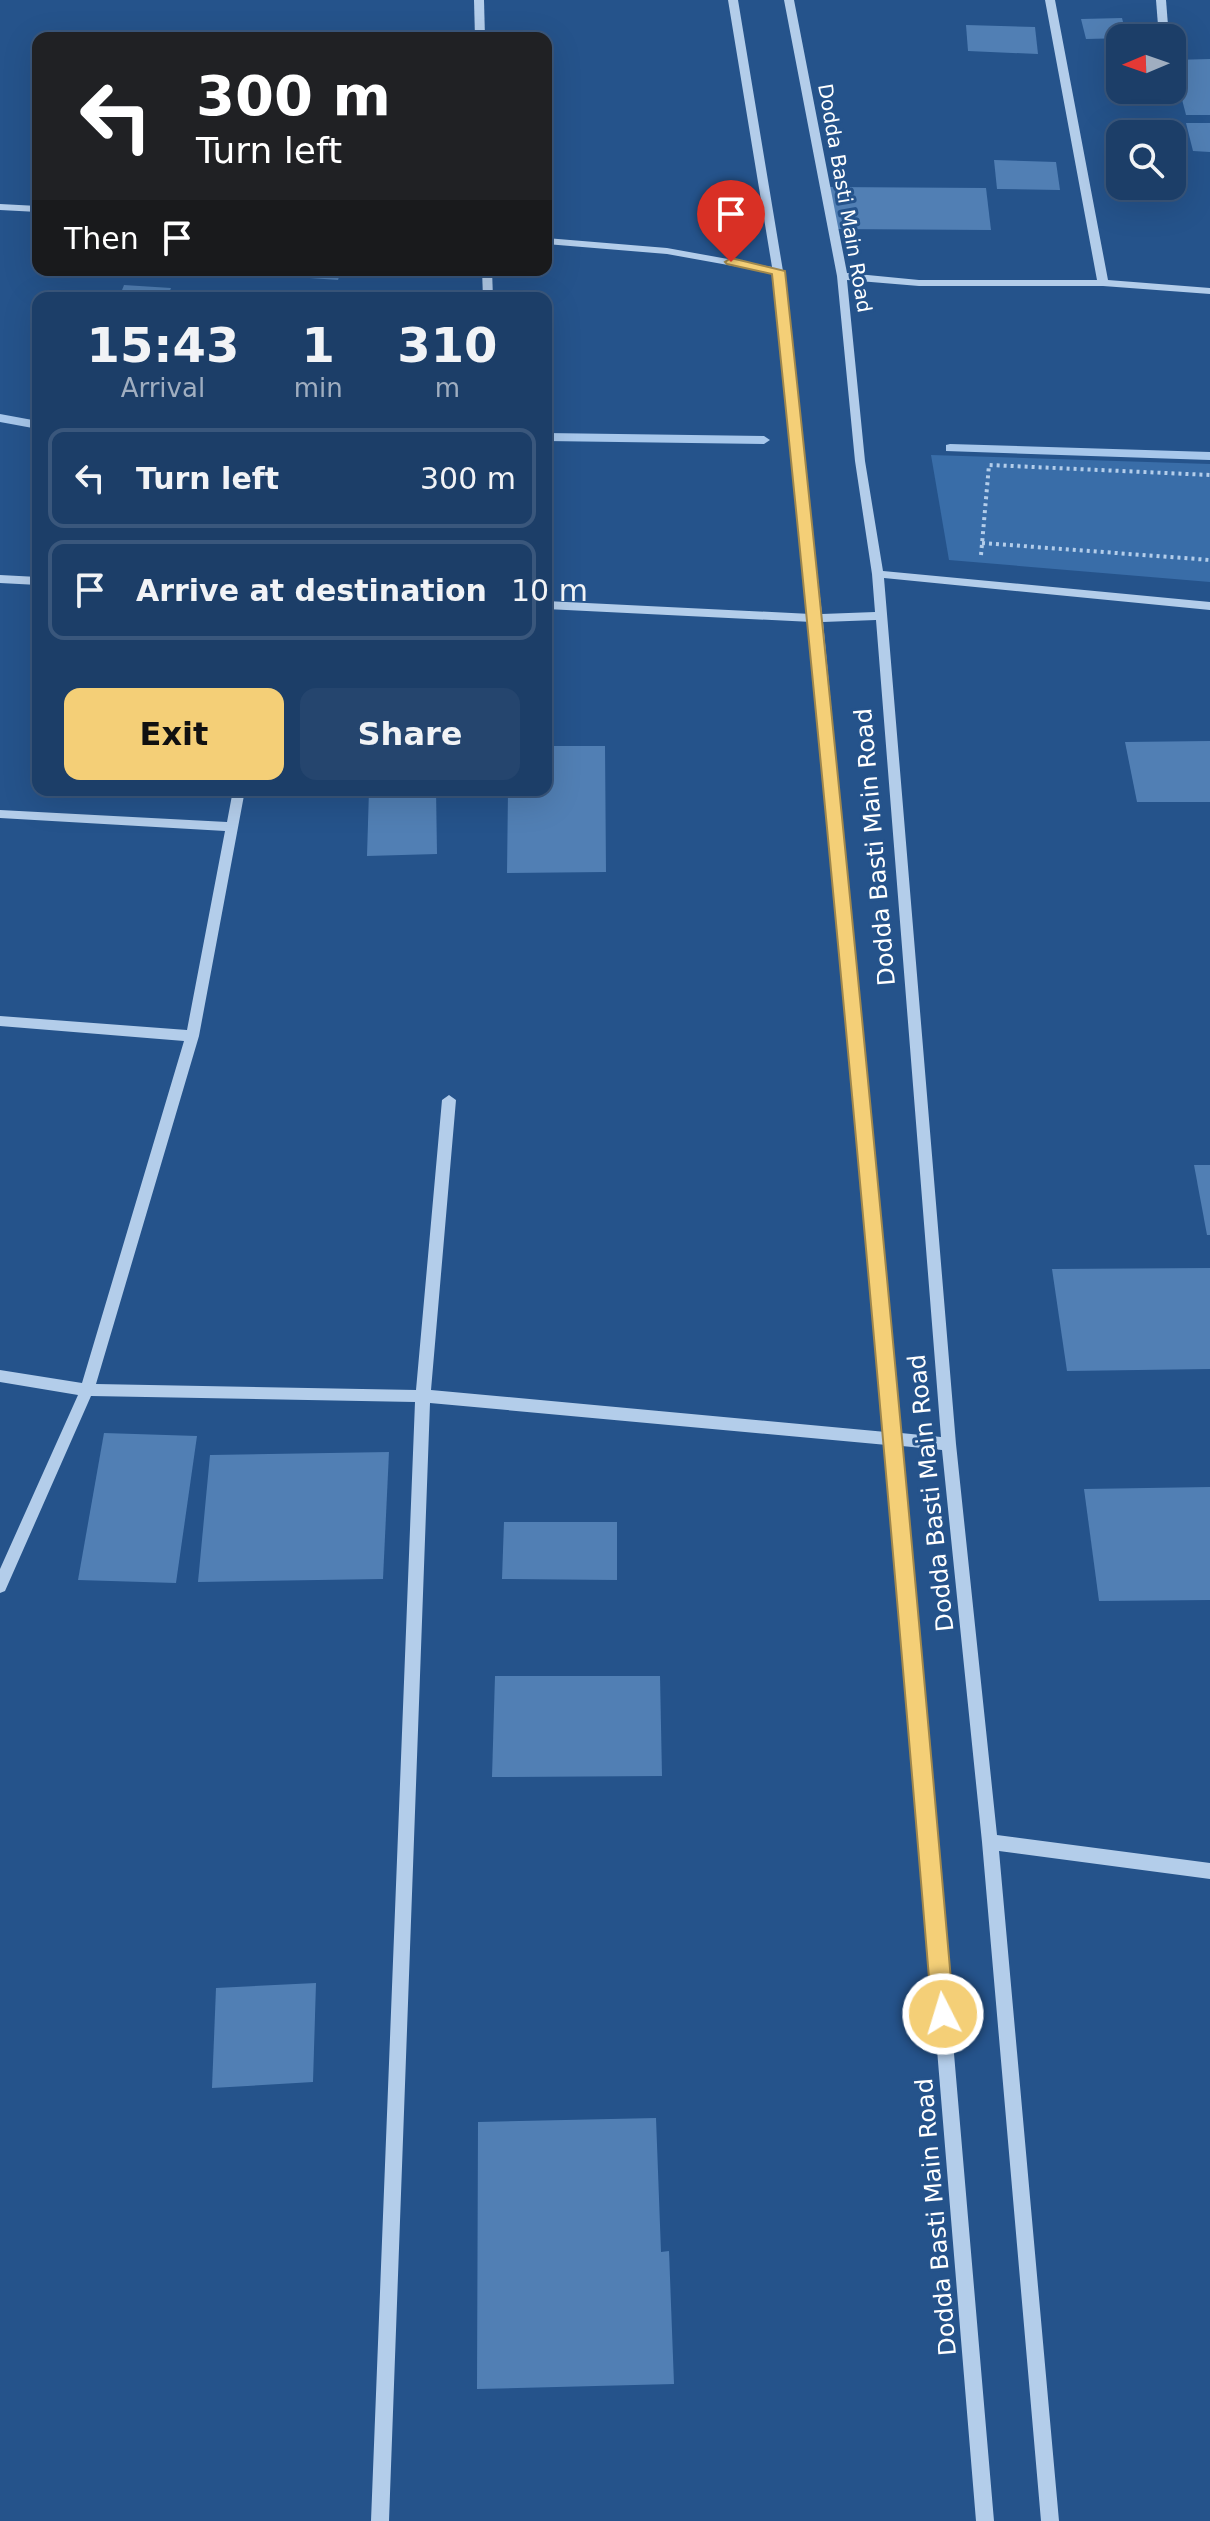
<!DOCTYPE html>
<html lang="en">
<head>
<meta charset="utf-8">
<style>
	body { margin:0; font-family:"DejaVu Sans",sans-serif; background:#25456e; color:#f1f3f6; height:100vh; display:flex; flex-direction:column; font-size:30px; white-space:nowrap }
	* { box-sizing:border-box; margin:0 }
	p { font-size:26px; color:#a0aec0 }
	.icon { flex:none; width:44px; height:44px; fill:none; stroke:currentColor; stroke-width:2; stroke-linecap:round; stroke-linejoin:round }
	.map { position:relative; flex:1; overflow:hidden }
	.details { position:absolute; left:32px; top:292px; width:520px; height:504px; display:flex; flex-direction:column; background:#1c3e68; border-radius:16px; box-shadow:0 8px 32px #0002,0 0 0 2px #3a577c }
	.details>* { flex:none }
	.guide { position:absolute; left:32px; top:32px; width:520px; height:244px; border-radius:16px; box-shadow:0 8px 32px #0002,0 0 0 2px #3a577c; background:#202124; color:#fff; overflow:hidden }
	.needle { width:52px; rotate:268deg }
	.buttons { position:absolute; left:1106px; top:24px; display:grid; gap:16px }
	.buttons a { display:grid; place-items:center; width:80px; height:80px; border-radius:16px; background:#1c3e68; box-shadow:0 8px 32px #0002,0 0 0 2px #3a577c; font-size:40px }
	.pin { position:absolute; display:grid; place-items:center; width:68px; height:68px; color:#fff; margin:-82px -34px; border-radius:50% 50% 50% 0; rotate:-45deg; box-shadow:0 0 8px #0007 }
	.pin .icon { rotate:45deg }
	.me { position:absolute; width:88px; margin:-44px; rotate:355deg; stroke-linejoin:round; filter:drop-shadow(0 0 6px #0008) }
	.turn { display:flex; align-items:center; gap:28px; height:168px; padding:0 32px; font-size:36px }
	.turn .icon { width:104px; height:104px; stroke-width:2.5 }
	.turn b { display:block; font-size:56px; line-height:68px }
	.then { display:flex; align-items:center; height:76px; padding:0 32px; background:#0003; gap:16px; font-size:30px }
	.eta { display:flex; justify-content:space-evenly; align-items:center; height:136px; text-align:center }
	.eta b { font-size:48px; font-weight:700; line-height:56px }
	.action { display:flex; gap:16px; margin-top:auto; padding:16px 32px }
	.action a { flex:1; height:92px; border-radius:16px; background:#f4cf77; color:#111; font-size:32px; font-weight:700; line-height:92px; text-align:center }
	.action a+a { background:#25456e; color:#f1f3f6 }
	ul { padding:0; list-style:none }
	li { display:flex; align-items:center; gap:24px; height:100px; margin:0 16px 12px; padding:0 16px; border:4px solid #3a577c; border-radius:16px }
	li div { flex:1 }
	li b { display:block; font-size:30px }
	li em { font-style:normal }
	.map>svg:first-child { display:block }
	.green { fill:#396da8 }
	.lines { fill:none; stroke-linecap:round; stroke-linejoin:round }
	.stream { fill:#a7c7eb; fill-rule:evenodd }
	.building { fill:#517fb4 }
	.path { stroke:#b3cdea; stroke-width:4; stroke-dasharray:3 4; stroke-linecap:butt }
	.minor { fill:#b3cdea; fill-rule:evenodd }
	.route { fill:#f4cf77; stroke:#9f874d; stroke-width:2 }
	.labels { text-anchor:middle; stroke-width:6; stroke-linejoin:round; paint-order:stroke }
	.far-street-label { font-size:20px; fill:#fff; stroke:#25538b }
	.street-label { font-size:24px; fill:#fff; stroke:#25538b }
</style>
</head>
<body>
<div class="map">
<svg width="1210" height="2521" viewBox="0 0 1210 2521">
	<rect width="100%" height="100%" fill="#25538b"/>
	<path class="green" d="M931 455 1210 464V582L949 560Z"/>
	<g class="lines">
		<g class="stream">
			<path d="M0 414 38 421V429L0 422Z"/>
			<path d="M546 433 764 436 770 440 764 444 546 441Z"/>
			<path d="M950 444 1210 452V460L946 451V445Z"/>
		</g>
	</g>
	<g class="building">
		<path d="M1122 18 1127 38 1086 39 1081 19Z"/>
		<path d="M966 25 1035 27 1038 54 968 51Z"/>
		<path d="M346 35H442V38H345Z"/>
		<path d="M1210 59V115H1186L1172 60Z"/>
		<path d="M1186 123H1210V152L1193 151Z"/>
		<path d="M994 160 1056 162 1060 190 997 189Z"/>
		<path d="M830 187 986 188 991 230 833 229Z"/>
		<path d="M283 270H341L338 280 281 276Z"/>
		<path d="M124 285 171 288 167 298H119Z"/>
		<path d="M1210 741V802H1137L1125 742Z"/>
		<path d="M546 746H605L606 872 507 873 508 790H546Z"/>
		<path d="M369 790H436L437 854 367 856Z"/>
		<path d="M1194 1165H1210V1235H1207Z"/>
		<path d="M1210 1268V1369L1067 1371 1052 1269Z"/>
		<path d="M104 1433 197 1436 176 1583 78 1580Z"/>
		<path d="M389 1452 383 1579 198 1582 210 1455Z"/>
		<path d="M1210 1487V1600L1099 1601 1084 1489Z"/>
		<path d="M504 1522H617V1580L502 1579Z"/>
		<path d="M495 1676H660L662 1776 492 1777Z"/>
		<path d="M316 1983 313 2082 212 2088 216 1988Z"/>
		<path d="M656 2118 661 2252 669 2251 674 2384 477 2389 478 2122Z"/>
	</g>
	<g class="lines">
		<g class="path">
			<path d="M982 543 1210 560"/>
			<path d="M981 555 989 465 1210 475"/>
		</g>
		<g class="minor">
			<path d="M474 0H484L485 38H475Z"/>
			<path d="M728 0H738L783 271 822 614 875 612 872 574 855 461 837 276 784 0H794L847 273 919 280H1097L1045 0H1055L1108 280 1210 288V294L1103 286H919L847 280 865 461 883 571 1210 602V610L884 578 956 1444 997 1835 1210 1863V1879L999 1851 1059 2521H1041L982 1842 942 1450 902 1446 994 2521H976L887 1445 430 1403 389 2521H371L415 1402 91 1396 5 1591 0 1593V1569L78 1395 0 1382V1370L82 1383 184 1041 0 1026V1016L187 1030 225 831 0 818V810L227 822 233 790H245L199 1036 96 1384 416 1390 442 1100 449 1095 456 1100 431 1390 886 1432 812 622 546 609V601L811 614 773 273 667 254 546 244V238L667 248 772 267ZM876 620 941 1437 901 1433 823 622Z"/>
			<path d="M1156 0H1166L1169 38H1159Z"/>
			<path d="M0 204 38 206V212L0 210Z"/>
			<path d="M482 270H492L493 298H483Z"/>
			<path d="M0 575 38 577V585L0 583Z"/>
		</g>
	</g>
	<path class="route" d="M731 258 785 271C848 851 903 1432 954 2014L950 2022 943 2025 935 2022 932 2014C884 1433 832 853 772 274L727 264 725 262Z"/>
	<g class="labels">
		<g class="far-street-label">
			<text transform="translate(845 198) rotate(80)" y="7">Dodda Basti Main Road</text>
		</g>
		<g class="street-label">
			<text transform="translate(875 847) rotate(-95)" y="8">Dodda Basti Main Road</text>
			<text transform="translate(931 1493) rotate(-96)" y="8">Dodda Basti Main Road</text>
			<text transform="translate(936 2217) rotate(-95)" y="8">Dodda Basti Main Road</text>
		</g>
	</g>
</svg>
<div class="buttons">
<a><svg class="needle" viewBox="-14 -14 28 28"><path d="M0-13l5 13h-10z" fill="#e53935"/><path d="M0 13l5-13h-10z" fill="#a0aec0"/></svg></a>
<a><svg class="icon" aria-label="search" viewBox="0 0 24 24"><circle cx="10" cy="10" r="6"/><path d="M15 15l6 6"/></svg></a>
</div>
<div class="pin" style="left:731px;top:262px;background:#d93025"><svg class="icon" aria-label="arrive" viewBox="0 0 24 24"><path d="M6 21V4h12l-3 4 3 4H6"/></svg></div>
<svg class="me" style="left:943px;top:2014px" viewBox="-20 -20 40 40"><circle r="17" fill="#f4cf77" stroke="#fff" stroke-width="3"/><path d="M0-11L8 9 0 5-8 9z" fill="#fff"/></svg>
<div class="guide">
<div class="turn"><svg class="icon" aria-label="left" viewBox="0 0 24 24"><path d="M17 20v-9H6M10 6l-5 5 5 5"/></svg><div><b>300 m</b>Turn left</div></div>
<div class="then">Then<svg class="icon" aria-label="arrive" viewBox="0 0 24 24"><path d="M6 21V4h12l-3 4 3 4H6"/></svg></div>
</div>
<section class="details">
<div class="eta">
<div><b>15:43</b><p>Arrival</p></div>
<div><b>1</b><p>min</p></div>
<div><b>310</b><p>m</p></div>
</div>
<ul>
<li><svg class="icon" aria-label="left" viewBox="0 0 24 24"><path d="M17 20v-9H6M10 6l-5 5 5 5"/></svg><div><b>Turn left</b></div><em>300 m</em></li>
<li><svg class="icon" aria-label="arrive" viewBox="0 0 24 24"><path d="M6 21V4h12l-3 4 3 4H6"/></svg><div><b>Arrive at destination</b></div><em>10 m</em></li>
</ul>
<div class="action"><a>Exit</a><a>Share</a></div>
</section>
</div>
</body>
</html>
